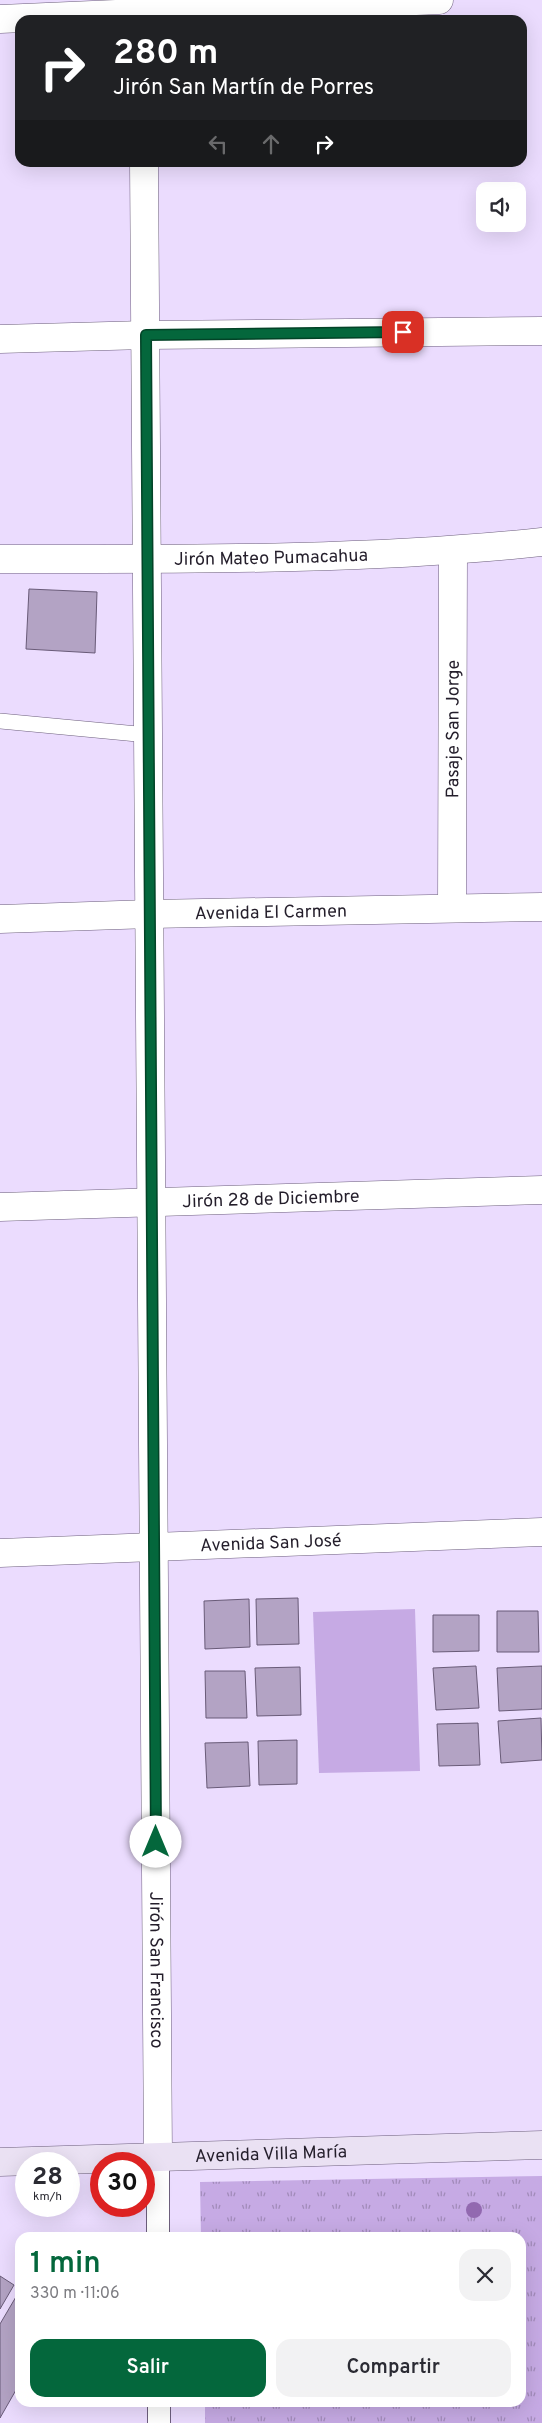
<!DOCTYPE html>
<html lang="es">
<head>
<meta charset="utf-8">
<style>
	body { margin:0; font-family:Overpass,sans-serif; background:#f2f2f3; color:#2b2b33; height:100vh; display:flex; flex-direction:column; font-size:19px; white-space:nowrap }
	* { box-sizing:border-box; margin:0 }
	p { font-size:16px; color:#7c7c81 }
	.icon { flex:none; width:28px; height:28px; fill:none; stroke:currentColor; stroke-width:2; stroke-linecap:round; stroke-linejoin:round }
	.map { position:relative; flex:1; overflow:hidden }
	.drawer { position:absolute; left:15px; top:2232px; width:511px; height:175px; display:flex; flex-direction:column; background:#fff; border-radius:15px; box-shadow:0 5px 20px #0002 }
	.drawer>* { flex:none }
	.guide { position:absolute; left:15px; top:15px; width:512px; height:152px; border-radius:15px; box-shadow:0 5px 20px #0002; background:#202124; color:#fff; overflow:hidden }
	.tools { position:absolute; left:476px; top:182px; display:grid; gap:10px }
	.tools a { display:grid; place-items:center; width:50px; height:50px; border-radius:10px; background:#fff; box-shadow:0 5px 20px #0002; font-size:25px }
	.speed { position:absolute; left:15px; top:2152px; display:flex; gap:10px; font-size:25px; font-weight:700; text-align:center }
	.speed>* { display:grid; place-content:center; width:65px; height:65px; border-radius:50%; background:#fff; box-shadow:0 5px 20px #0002; line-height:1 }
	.speed small { font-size:12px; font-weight:400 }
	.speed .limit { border:8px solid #d22; background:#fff; color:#111 }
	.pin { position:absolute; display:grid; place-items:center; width:42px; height:42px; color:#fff; margin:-21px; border-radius:10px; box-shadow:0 2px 8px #0006 }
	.me { position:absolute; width:55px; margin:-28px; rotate:0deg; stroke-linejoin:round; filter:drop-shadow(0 0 4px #0008) }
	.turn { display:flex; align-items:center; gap:18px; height:105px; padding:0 15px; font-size:22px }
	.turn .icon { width:65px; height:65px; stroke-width:2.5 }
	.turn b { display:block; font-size:35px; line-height:42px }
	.lanes { display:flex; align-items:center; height:48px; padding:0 15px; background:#0003; justify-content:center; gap:25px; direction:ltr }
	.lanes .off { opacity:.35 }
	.round { display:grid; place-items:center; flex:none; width:52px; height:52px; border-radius:15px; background:#f2f2f3 }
	.head { display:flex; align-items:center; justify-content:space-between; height:85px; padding:0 15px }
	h1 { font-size:30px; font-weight:600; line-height:38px; color:#04673c }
	.cta { display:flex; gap:10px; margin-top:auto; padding:10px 15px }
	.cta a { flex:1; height:58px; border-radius:15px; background:#04673c; color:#fff; font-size:20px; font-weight:600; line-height:58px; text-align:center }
	.cta a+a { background:#f2f2f3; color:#2b2b33 }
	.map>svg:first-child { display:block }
	.grass { fill:url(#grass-tufts) }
	.garden { fill:#c6aae4 }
	.building { fill:#b3a3c4; stroke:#695b78 }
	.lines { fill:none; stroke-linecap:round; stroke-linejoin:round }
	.service-casing { stroke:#6d5f7d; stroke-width:16 }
	.pedestrian-casing { stroke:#6d5f7d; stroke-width:24 }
	.minor-casing { stroke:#6d5f7d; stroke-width:29 }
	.secondary-casing { stroke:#6d5f7d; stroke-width:29 }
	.service { stroke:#fff; stroke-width:15 }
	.pedestrian { stroke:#fff; stroke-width:22 }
	.minor { stroke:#fff; stroke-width:28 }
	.secondary { stroke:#eae1f3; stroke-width:28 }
	.tree { fill:#9269b0 }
	.route-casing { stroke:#034327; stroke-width:12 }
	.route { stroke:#04673c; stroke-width:9 }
	.labels { text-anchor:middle; stroke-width:4.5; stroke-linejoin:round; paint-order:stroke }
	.street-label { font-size:18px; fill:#241e2b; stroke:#fff }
</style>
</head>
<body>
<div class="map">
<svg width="542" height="2423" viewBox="0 0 542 2423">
	<defs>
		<pattern id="grass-tufts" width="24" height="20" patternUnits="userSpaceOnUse" patternTransform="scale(1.25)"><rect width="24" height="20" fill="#c6aae4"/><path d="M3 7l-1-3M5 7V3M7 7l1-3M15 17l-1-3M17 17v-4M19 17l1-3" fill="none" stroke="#a18ab9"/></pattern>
	</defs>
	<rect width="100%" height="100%" fill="#ebdcfe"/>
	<path class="grass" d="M542 2176V2423H205V2403L521 2402V2238L201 2237 200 2182Z"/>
	<path class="garden" d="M415 1609 420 1771 319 1773 313 1612Z"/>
	<g class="building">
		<path d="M29 589 97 592 95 653 26 649Z"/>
		<path d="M298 1598 299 1644 257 1645 256 1599Z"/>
		<path d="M249 1599 250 1647 205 1649 204 1601Z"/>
		<path d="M497 1611H538L539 1652H497Z"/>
		<path d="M433 1615H479V1651L433 1652Z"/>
		<path d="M476 1666 479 1708 436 1710 433 1668Z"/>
		<path d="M542 1666V1709L499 1711 497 1668Z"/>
		<path d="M300 1667 301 1715 257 1716 255 1668Z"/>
		<path d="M205 1671H245L247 1718H206Z"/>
		<path d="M541 1718 542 1760 501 1763 498 1721Z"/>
		<path d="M478 1723 480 1765 439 1766 437 1724Z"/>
		<path d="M297 1740V1784L259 1785 258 1741Z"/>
		<path d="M248 1742 250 1786 207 1788 205 1743Z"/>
		<path d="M0 2276 14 2285 0 2309Z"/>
		<path d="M20 2290V2383L0 2418V2324Z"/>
	</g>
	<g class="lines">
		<g class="service-casing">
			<path id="service" d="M0 721 148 735"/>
		</g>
		<g class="pedestrian-casing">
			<g id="pedestrian">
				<path d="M158 2156V2238"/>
				<path d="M159 2402V2423"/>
			</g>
		</g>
		<g class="minor-casing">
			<g id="minor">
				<path d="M0 19 439 0"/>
				<path id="s1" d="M144 162 158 2156"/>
				<path d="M0 339 145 335 542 331"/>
				<path id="s2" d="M0 559C180 559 362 561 542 542"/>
				<path id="s3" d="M452 908 453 551"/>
				<path id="s4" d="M0 919 150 914 542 907"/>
				<path id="s5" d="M0 1207 542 1190"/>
				<path id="s6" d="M0 1553 542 1532"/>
			</g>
		</g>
		<g class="secondary-casing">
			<g id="secondary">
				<path id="s7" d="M0 2162 542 2145"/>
			</g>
		</g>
		<use href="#service" class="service"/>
		<use href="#pedestrian" class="pedestrian"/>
		<use href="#minor" class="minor"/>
		<use href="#secondary" class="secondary"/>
	</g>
	<circle class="tree" cx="474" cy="2210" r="8"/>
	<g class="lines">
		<g class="route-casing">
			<path id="route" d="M156 1842 146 335 403 332"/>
		</g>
		<use href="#route" class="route"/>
	</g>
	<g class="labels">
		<g class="street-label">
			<text dy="6" stroke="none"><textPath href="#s2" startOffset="271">Jirón Mateo Pumacahua</textPath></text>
			<text dy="6" stroke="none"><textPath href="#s3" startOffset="179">Pasaje San Jorge</textPath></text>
			<text dy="6" stroke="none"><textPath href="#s4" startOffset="271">Avenida El Carmen</textPath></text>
			<text dy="6" stroke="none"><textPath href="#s5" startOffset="271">Jirón 28 de Diciembre</textPath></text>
			<text dy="6" stroke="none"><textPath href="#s6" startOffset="271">Avenida San José</textPath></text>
			<text dy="6" stroke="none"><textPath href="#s1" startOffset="1808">Jirón San Francisco</textPath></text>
			<text dy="6" stroke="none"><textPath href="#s7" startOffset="271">Avenida Villa María</textPath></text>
		</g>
	</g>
</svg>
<div class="tools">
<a><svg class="icon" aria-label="sound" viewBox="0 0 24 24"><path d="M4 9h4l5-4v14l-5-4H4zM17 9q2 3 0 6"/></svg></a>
</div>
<div class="speed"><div>28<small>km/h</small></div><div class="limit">30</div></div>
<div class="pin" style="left:403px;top:332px;background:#d93025"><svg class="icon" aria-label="arrive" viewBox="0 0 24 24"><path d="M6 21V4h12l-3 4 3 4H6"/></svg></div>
<svg class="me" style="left:156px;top:1842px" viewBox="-20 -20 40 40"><circle r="19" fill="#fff"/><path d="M0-13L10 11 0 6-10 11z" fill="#04673c"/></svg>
<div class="guide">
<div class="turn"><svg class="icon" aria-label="right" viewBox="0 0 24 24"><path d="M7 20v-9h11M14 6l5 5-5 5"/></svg><div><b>280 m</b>Jirón San Martín de Porres</div></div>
<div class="lanes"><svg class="icon off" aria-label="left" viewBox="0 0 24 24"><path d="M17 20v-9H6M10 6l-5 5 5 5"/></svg><svg class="icon off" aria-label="ahead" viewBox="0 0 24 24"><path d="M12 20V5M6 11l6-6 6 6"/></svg><svg class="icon" aria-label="right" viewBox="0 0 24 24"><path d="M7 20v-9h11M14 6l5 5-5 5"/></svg></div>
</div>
<section class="drawer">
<div class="head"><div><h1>1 min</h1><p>330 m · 11:06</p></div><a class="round"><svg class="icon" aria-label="close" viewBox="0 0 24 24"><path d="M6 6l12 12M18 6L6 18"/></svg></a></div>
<div class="cta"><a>Salir</a><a>Compartir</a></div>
</section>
</div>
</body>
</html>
